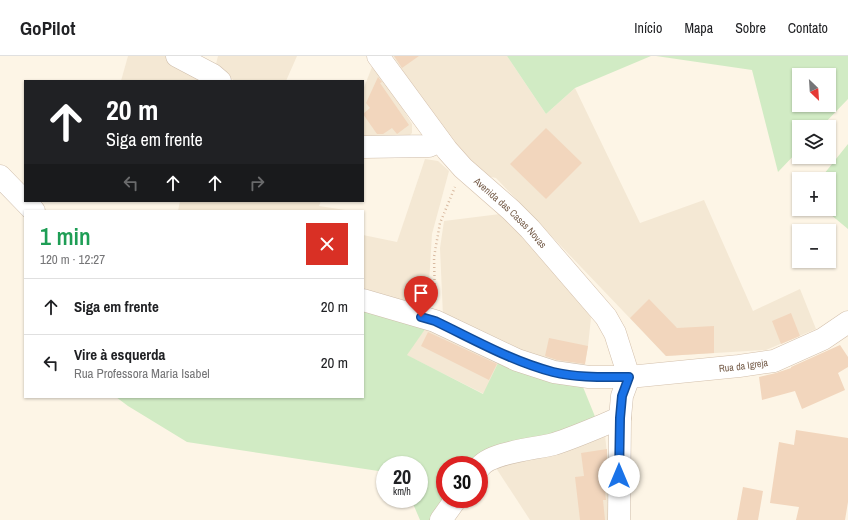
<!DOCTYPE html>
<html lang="pt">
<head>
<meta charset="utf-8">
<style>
	body { margin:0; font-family:"Archivo Narrow",sans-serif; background:#f6f6f6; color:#202124; height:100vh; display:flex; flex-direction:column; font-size:15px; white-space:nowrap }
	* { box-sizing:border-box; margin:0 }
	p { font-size:13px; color:#757577 }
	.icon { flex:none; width:22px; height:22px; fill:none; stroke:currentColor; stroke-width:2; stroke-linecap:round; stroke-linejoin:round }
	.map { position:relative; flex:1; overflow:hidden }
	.side { position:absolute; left:24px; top:154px; width:340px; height:188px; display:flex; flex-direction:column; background:#fff; border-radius:0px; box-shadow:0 1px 3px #0004 }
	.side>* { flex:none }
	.hud { position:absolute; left:24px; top:24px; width:340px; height:122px; border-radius:0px; box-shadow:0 1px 3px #0004; background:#202124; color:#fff; overflow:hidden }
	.needle { width:26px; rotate:155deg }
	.fabs { position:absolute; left:792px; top:12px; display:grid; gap:8px }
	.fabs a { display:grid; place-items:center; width:44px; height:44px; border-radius:0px; background:#fff; box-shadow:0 1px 3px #0004; font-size:20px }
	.speed { position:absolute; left:376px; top:400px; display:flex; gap:8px; font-size:20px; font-weight:700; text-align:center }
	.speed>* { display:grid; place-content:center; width:52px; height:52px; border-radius:50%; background:#fff; box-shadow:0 1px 3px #0004; line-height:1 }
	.speed small { font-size:10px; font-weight:400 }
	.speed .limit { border:6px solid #d22; background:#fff; color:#111 }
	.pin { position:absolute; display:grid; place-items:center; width:34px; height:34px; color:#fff; margin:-41px -17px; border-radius:50% 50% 50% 0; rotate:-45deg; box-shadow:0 0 4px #0007 }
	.pin .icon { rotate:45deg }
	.me { position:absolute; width:44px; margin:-22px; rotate:0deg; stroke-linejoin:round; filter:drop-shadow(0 0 3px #0008) }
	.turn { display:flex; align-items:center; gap:14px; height:84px; padding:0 16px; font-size:18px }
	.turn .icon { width:52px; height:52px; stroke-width:2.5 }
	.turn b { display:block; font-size:28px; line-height:34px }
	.lanes { display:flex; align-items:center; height:38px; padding:0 16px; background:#0003; justify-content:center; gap:20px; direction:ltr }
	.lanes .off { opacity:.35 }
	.round { display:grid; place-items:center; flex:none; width:42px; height:42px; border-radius:0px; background:#f6f6f6 }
	.headline { display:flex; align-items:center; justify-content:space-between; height:68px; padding:0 16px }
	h1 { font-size:24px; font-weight:600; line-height:30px; color:#1e9e55 }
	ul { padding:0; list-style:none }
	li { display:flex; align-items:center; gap:12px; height:56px; padding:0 16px; border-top:1px solid #e0e0e0 }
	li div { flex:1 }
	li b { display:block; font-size:15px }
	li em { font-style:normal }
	header { display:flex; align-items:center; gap:24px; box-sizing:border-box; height:56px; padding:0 20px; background:#fff; border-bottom:1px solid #e0e0e0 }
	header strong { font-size:19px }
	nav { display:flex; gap:22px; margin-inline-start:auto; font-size:14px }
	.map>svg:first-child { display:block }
	.residential { fill:#f4e8d4 }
	.green { fill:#d1ebc4; fill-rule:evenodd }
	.building { fill:#f2d6bd }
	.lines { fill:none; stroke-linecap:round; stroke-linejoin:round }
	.street-casing { stroke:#cfbeac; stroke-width:23 }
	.secondary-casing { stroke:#d4c0ac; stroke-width:23 }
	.path { stroke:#d8b9a0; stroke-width:2.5; stroke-dasharray:1 3; stroke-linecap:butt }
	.street { stroke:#fff; stroke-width:22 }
	.secondary { stroke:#fff; stroke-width:22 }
	.route-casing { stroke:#114b97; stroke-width:10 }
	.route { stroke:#1a73e8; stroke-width:7 }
	.labels { text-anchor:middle; stroke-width:4; stroke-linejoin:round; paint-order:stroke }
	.street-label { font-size:10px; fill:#765d4a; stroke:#fff9ed }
</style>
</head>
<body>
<header>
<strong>GoPilot</strong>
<nav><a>Início</a><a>Mapa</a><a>Sobre</a><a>Contato</a></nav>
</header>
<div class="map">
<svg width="848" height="464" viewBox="0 0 848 464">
	<rect width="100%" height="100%" fill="#fdf5e6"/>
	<g class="residential">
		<path d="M128 0H165L211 21 215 25H121Z"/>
		<path d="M218 0H297L286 25H235L215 12Z"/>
		<path d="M393 0H507L546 58 575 32 640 167 704 144 753 255 800 233 816 273 766 294 666 300 496 122 477 118 434 62Z"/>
		<path d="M374 6 412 68V77L407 82 363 84V34Z"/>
		<path d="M425 103 438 105 449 115 432 178 428 244 421 249 363 234V179L397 186Z"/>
		<path d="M180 145H321L319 150 352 155H178Z"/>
		<path d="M508 157 535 196 585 250 591 262 588 290 584 312 526 300 443 260 440 192 444 165Z"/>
		<path d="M428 269 499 305 484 338 406 299Z"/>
		<path d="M605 379 614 464H530L496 412Z"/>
	</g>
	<g class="green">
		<path d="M507 0H651L575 32 546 58Z"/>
		<path d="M656 0H848V43L821 71H799V94L778 116 752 14ZM799 19H829V49H799Z"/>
		<path d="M848 88V173L824 153H829V123H820Z"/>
		<path d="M363 252 428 269 407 299 483 338 499 305 583 331 596 363 471 409H445V443L434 464H420L411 443H419V409H385V416L187 386 128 350 116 341H363Z"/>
	</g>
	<g class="building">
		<path d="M394 0H419L402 12Z"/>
		<path d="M378 21 382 26 380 27 409 69 397 78 392 72 383 78H377L363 58 370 52 366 47Z"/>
		<path d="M546 72 582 107 546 143 510 108Z"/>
		<path d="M649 243 677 272 714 270V297L666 300 630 262Z"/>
		<path d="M791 257 800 280 781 288 772 265Z"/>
		<path d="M428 276 497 308 489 324 421 290Z"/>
		<path d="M549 282 588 290 585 308 557 304 545 300Z"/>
		<path d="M840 289 848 301V311L838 317 845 334 802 353 795 335 762 344 759 321 776 317 791 312V311Z"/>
		<path d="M796 374 848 382V446L845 464H796L799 451 770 447 779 386 794 389Z"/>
		<path d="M607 393V417L603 418 606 444H603L605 464H580L575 421 584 420 581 397Z"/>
		<path d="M743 431 763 435 758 464H737Z"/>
	</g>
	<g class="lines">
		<g class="street-casing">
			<g id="street">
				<path d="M177 0 213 19 220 25"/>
				<path d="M363 91 429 90 440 85"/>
				<path d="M0 120 34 155"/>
				<path d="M363 244 435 265 517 304 554 316 589 321H629L622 340 620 362 619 464"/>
				<path d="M479 412C490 396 535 393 554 388 576 381 598 371 620 362"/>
				<path d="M441 464 456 443"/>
			</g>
		</g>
		<g class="secondary-casing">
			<g id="secondary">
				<path id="s1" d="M378 0 447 94 463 112 511 154 530 173 606 261 615 277 629 321 739 310 774 305 823 283 848 266"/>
			</g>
		</g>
		<path class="path" d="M435 244 434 201 440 167 455 131"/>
		<use href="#street" class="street"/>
		<use href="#secondary" class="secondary"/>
	</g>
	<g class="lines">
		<g class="route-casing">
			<path id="route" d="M421 261 435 265C473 283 511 305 553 316 578 322 603 321 629 321L622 340 620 362 619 420"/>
		</g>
		<use href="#route" class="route"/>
	</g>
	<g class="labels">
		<g class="street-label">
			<text dy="4" stroke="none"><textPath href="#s1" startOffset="206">Avenida das Casas Novas</textPath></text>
			<text dy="4" stroke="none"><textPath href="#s1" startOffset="527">Rua da Igreja</textPath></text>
		</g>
	</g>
</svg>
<div class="fabs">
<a><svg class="needle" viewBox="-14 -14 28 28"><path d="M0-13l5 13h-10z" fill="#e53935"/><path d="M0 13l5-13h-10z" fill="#757577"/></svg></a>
<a><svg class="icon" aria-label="layers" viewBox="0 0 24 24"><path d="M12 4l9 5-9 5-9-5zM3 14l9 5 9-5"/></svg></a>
<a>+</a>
<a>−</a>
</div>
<div class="speed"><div>20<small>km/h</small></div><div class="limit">30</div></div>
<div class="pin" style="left:421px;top:261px;background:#d93025"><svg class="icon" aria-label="arrive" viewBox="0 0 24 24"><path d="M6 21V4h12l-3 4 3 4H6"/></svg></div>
<svg class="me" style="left:619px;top:420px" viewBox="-20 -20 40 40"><circle r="19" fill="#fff"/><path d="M0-13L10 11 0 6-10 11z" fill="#1a73e8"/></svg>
<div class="hud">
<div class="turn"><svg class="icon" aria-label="ahead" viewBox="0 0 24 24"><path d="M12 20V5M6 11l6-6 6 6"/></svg><div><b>20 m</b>Siga em frente</div></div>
<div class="lanes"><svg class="icon off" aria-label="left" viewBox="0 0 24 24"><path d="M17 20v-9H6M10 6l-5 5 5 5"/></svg><svg class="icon" aria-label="ahead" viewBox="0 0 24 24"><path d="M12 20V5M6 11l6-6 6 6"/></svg><svg class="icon" aria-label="ahead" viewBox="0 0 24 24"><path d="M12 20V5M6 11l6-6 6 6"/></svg><svg class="icon off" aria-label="right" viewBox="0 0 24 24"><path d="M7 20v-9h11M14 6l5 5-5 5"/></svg></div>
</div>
<section class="side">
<div class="headline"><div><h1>1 min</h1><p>120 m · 12:27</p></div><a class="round" style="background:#d93025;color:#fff"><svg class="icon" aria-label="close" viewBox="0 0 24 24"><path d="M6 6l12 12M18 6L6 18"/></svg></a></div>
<ul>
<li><svg class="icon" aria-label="ahead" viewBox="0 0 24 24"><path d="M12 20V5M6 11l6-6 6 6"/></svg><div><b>Siga em frente</b></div><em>20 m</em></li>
<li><svg class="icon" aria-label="left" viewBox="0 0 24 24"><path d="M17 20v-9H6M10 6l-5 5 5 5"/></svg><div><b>Vire à esquerda</b><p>Rua Professora Maria Isabel</p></div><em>20 m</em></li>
</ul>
</section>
</div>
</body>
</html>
